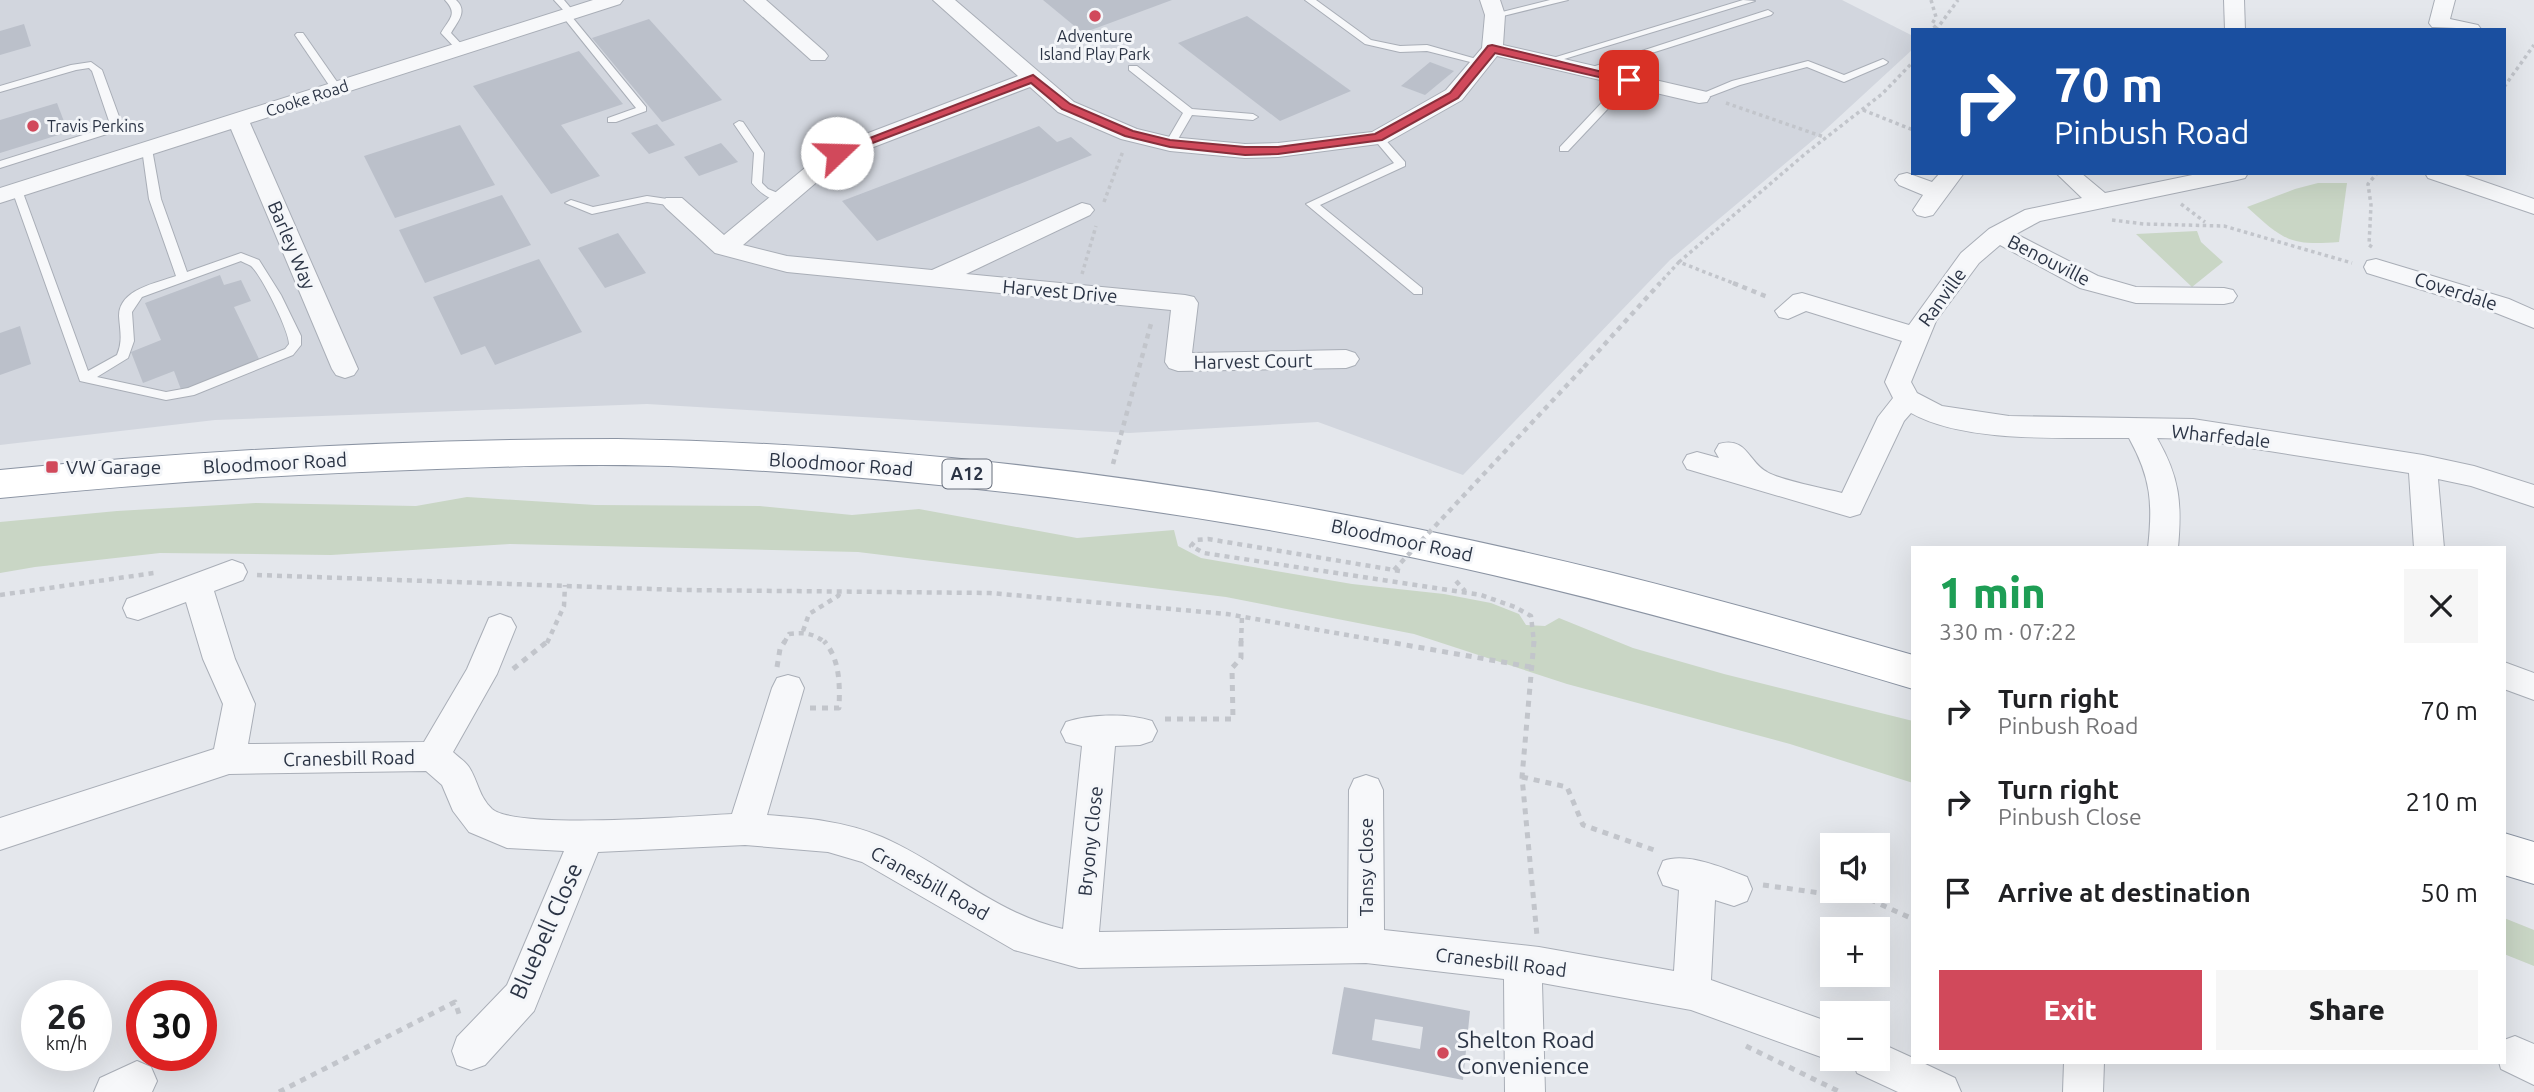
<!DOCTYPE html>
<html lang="en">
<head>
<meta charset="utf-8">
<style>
	body { margin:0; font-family:Ubuntu,sans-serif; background:#f6f6f6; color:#202124; height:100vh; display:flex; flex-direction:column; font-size:26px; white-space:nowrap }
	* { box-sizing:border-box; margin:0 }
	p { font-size:23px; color:#757577 }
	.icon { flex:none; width:38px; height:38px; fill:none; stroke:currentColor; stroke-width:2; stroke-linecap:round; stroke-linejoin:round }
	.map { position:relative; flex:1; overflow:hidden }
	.side { position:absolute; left:1911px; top:546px; width:595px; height:518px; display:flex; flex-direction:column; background:#fff; border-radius:0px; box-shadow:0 7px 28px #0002 }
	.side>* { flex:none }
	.guide { position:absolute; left:1911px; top:28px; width:595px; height:147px; border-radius:0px; box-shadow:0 7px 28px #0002; background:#1a4fa0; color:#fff; overflow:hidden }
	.controls { position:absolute; left:1820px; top:833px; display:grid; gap:14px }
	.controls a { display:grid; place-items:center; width:70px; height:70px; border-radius:0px; background:#fff; box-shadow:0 7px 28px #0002; font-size:35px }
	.speed { position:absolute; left:21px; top:980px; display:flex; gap:14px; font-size:35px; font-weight:700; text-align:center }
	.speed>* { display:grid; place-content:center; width:91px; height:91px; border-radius:50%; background:#fff; box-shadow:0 7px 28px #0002; line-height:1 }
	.speed small { font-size:18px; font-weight:400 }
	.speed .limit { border:10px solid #d22; background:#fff; color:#111 }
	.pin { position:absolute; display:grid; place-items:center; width:60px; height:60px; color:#fff; margin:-30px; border-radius:14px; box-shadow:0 4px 10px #0006 }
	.me { position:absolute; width:77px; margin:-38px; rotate:69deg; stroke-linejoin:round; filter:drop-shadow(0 0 5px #0008) }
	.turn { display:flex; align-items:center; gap:24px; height:147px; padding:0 28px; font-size:32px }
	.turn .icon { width:91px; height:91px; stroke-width:2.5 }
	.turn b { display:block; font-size:49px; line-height:60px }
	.round { display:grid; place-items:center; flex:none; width:74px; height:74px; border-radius:0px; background:#f6f6f6 }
	.head { display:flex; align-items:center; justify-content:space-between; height:119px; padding:0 28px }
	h1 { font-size:42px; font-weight:800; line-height:52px; color:#1e9e55 }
	.primary-button { display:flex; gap:14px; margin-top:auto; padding:14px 28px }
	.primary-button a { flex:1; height:80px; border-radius:0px; background:#d1495b; color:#fff; font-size:28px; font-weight:800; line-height:80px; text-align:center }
	.primary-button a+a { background:#f6f6f6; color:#202124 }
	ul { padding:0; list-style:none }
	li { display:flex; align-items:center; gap:21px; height:91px; padding:0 28px }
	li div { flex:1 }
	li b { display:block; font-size:26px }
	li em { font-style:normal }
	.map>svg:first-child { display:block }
	.built { fill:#d2d6de }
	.green { fill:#c9d6c5 }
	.building { fill:#bbc0ca; fill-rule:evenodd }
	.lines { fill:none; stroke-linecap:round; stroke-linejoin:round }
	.service-casing { stroke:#a9aeb7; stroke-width:2 }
	.minor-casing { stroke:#a9aeb7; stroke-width:2 }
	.trunk-casing { stroke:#8b94a3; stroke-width:2 }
	.path-far2 { stroke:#c2c5cb; stroke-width:3.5; stroke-dasharray:3.5 3.5; stroke-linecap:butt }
	.path-far1 { stroke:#c2c5cb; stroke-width:4.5; stroke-dasharray:5 5; stroke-linecap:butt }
	.path { stroke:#c2c5cb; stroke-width:5; stroke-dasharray:6 6; stroke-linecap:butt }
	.service { fill:#f7f8fa; fill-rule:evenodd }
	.minor { fill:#f7f8fa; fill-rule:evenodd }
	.trunk { fill:#fff; fill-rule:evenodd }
	.path-bridge { stroke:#c2c5cb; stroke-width:4.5; stroke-dasharray:5 5; stroke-linecap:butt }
	.route { fill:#d1495b; stroke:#882f3b; stroke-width:2 }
	.poi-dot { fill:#d1495b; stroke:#f4f6f9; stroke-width:2.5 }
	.labels { text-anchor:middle; stroke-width:6; stroke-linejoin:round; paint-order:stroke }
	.far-poi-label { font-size:16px; fill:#2b3445; stroke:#f4f6f9 }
	.far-street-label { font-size:16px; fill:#2b3445; stroke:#f4f6f9 }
	.shield { fill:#f4f6f9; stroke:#676e7b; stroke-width:2 }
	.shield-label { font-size:18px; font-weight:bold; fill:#2b3445 }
	.street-label { font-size:19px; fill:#2b3445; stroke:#f4f6f9 }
	.poi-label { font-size:19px; fill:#2b3445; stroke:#f4f6f9; text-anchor:start }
	.near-street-label { font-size:23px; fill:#2b3445; stroke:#f4f6f9 }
	.near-poi-label { font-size:23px; fill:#2b3445; stroke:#f4f6f9; text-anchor:start }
</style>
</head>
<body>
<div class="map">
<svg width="2534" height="1092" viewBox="0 0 2534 1092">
	<rect width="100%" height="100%" fill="#e4e7ec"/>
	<path class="built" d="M0 0H1842L1913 36V49L1825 130 1670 260 1463 475 1318 422 1129 433 647 404 215 420 0 445Z"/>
	<g class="green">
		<path d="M2318 183H2347L2339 242C2290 246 2283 240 2247 207L2295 189Z"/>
		<path d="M2197 231 2201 242 2223 262 2192 287 2136 234Z"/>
		<path d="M467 497 595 505 760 506 852 515 919 509 1077 538 1174 530 1178 546 1201 558 1352 584 1444 594 1491 603 1519 614 1526 625 1545 626 1559 618 1633 648 1724 674 1913 721V783L1790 744 1567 684 1414 634 1226 597 858 552 510 544 331 555 160 553 35 567 0 573V522L117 511 256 503 416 506Z"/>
		<path d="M2504 918 2534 930V966L2504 954Z"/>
	</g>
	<g class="building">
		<path d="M1043 0H1172L1083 33Z"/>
		<path d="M1247 16 1351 91 1280 121 1178 43Z"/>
		<path d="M649 19 722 100 662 122 592 38Z"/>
		<path d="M24 24 31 46 0 55V31Z"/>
		<path d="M579 51 623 104 561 125 600 176 551 194 473 86Z"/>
		<path d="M1430 62 1454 71 1425 95 1401 86Z"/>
		<path d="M57 103 68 132 0 153V120Z"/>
		<path d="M657 124 675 145 649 154 631 133Z"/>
		<path d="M460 125 495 185 395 218 364 156Z"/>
		<path d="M1039 126 1057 142 1071 137 1092 155 877 241 842 201Z"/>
		<path d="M721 143 738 162 699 176 684 157Z"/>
		<path d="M502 195 531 245 425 283 399 230Z"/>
		<path d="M618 233 646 273 605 288 578 248Z"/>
		<path d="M539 259 582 332 495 365 485 346 461 355 433 297Z"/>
		<path d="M220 275 224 285 241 280 251 301 234 307 260 361 182 392 174 371 143 383 131 352 161 340 145 303Z"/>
		<path d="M20 326 31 364 0 375V333Z"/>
		<path d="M1344 987 1470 1011 1463 1080 1332 1054ZM1375 1019 1423 1027 1420 1049 1372 1040Z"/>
	</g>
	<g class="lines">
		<g class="service-casing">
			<g id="service">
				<path d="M445 0H456C468 11 458 21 451 33L464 47V51H458L441 33C450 18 458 14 445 0Z"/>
				<path d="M554 0H564L574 12 576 14 572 17 646 107V111L616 122H608V118L636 108 563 17 561 15 565 12Z"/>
				<path d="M1305 0H1316L1371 40 1400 46 1427 45 1487 62 1482 65 1427 51 1400 52 1365 44Z"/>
				<path d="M1550 0H1568L1495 18 1490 15Z"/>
				<path d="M1743 0 1755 1 1551 63 1543 61Z"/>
				<path d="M1768 10 1773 13 1771 15 1592 72 1583 70Z"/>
				<path d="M297 33H303L342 89 341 91H333L295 35Z"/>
				<path d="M1883 59 1888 62 1886 64 1844 82 1807 67 1740 85 1703 99 1694 97 1732 81 1808 61 1844 75Z"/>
				<path d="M91 62 102 70 121 122 118 128 110 133 0 168V161L102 129 110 124 92 71 89 68 76 70 0 92V86L71 65Z"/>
				<path d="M1129 66H1137L1192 109 1253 114 1258 117 1253 120 1192 115 1174 146H1166L1165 144 1183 113 1129 70Z"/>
				<path d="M1629 77 1634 80 1633 82 1568 151H1560V147L1625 78Z"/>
				<path d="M739 121 743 122 764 153 762 183 768 189 785 196V200C771 202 760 193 752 183L754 153 734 124Z"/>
				<path d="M1378 135 1382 136 1405 162V166L1320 205 1422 288V294H1414L1306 204 1394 163 1373 138Z"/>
				<path d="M147 146 152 149 161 199 187 272 241 253 259 260 281 295 301 336V345L293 355 194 395 166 400 80 381 12 190 17 187 22 190 88 371 117 355C123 341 120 331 119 316 119 289 157 283 176 276L149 199 142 149ZM241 261C242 262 250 265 251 266 262 276 289 331 289 344L285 349 188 388 166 392 97 377 128 358 134 341 132 312 142 297Z"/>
				<path d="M647 196 674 200 680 203 674 206 647 202 592 214 565 203 571 200 593 207Z"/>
			</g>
		</g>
		<g class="minor-casing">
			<g id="minor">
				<path d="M593 0H623L620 4 250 123 358 369 354 375 345 378 336 375 332 369 231 129 0 203V188Z"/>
				<path d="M744 0H766L825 52 828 56 825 60H811Z"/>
				<path d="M933 0H955L1074 102 1137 129 1170 137 1245 144 1278 143 1372 132 1446 90 1482 48 1485 15 1480 0H1500L1505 15 1503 45 1707 92 1710 97 1707 102 1699 103 1497 56 1462 100 1386 143 1278 157 1245 158 1170 151 1121 139 1058 112 1030 87 845 158 743 245 787 256 932 270 1082 203 1090 205 1094 210 1090 215 966 274 1185 295 1194 297 1198 303 1192 353 1346 350 1355 353 1359 359 1355 365 1346 368 1178 371 1169 368 1165 362 1171 310 787 272 715 253 666 208 662 203 666 198H682L724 235 829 148 1018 76Z"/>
				<path d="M2224 0H2244L2245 30H2225Z"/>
				<path d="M2435 0H2455L2450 19 2478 25 2481 29 2432 27 2429 23Z"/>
				<path d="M1907 173 1932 182 1940 173H1964L1933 215 1925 217 1917 215 1913 210 1923 195 1899 185 1895 180 1899 175Z"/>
				<path d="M2056 173H2081L2105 193 2202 173H2248L2245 178 2237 180 2040 221 2016 234 2098 276 2136 287 2224 288 2233 290 2237 296 2233 302 2224 304 2136 303 2080 288 2000 245 1979 263 1936 321 1911 382 1917 393 1942 406 2009 416 2193 419 2423 455 2474 466 2534 485V507L2471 486 2438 479 2444 548H2414L2409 473 2193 439 2157 438C2180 478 2182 503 2178 548H2148C2153 503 2151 478 2129 438 2066 437 1966 444 1911 413L1904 421 1860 514 1850 517 1687 469 1683 462 1687 455 1697 452 1719 458 1715 451 1719 444C1747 436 1748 462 1767 472 1783 481 1822 488 1842 493L1878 417 1893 398 1885 382 1902 341 1806 311 1788 319 1779 317 1775 311 1793 295 1802 293 1909 325 1961 253 1989 229 2025 210 2082 198Z"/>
				<path d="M2425 173H2459L2534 199V214L2428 178Z"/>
				<path d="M2376 259 2509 299 2534 310V328L2491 311 2367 273 2364 267 2367 261Z"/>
				<path d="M232 560 243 564 247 572 243 580 214 591 235 659 255 704 248 744 424 742 467 669 489 618 500 614 511 618 516 627 497 674 453 752C458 757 465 761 469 767 478 781 479 797 492 809 516 830 693 816 732 814L772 688 777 678 788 675 799 678 804 688 767 815C806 818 845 821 882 837 944 864 996 914 1063 929L1082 746 1066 742 1061 732 1066 722C1090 714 1128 713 1152 721L1157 731 1152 741 1140 745 1115 746 1099 932 1348 928 1349 790 1354 779 1366 775 1378 779 1383 790 1384 930 1539 947 1674 971 1679 890 1663 885 1658 873 1663 861C1687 852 1723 868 1747 877L1752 889 1747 901 1734 906 1715 900 1711 980 1832 1023V1059H1838L1832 1061 1691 1010 1542 983 1545 1092H1505L1504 979 1366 963 1079 968 1014 950 862 862 828 852 745 845 598 852 534 1011 485 1065 471 1070 457 1065 452 1051 457 1037 507 985 564 851 507 848 469 832 453 811 442 785 426 771 229 774 0 850V818L214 749 223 704 203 659 186 602 138 620 127 617 123 608 127 599Z"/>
				<path d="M2504 662 2534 673V700L2504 689Z"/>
				<path d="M2515 1036 2534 1044V1085L2501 1069 2499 1062H2504V1040Z"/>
				<path d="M1878 1042 1913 1058V1062H1921L1955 1078 1961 1092H1898L1857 1073 1852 1059H1878Z"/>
				<path d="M137 1061 151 1067 157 1081 152 1092H94L100 1078Z"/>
				<path d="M2064 1062H2104L2103 1092H2063Z"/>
			</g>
		</g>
		<g class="trunk-casing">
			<g id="trunk">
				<path d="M617 439C952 444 1288 493 1613 573 1713 598 1813 626 1913 655V689C1763 644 1614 602 1462 568 1208 512 950 479 690 467 606 463 521 466 437 469 291 474 145 483 0 498V470C205 450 411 439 617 439Z"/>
				<path d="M2504 833 2534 842V884L2504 875Z"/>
			</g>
		</g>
		<g class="path-far2">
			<path d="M1931 0 1936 17 1932 24 1937 29"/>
			<path d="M1936 30 1958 0"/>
			<path d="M2504 87 2534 45"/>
			<path d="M1726 103 1824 137"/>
			<path d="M1863 110 1913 130"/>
			<path d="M1104 202 1123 151"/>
			<path d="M2181 204 2205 222"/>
			<path d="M2112 220 2144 224 2224 226 2352 263"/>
			<path d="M2372 247 2369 245 2371 205 2368 184 2377 173"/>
			<path d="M1679 262 1805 154 1882 94 1913 62"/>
			<path d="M1082 274 1096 226"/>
			<path d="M1658 285 1679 262 1738 285"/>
		</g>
		<g class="path-far1">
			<path d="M1733 283 1770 298"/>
			<path d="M1584 367 1660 283"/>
			<path d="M1113 464 1152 320"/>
			<path d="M1400 571 1208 539 1196 540 1191 546 1204 553 1481 595 1515 607 1531 616 1534 643"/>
			<path d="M257 575 681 590 990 593 1227 614 1393 643"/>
			<path d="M1456 581 1465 591"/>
			<path d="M0 595 154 573"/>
			<path d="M803 631 809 614 838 596 841 591"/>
			<path d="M547 643 564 606 565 585"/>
			<path d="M784 643 789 634C804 632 813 633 826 643"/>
			<path d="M1241 643 1242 616"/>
		</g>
		<g class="path">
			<path d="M1383 641 1531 667"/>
			<path d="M1534 641 1522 777 1537 936"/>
			<path d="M777 667 780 649 785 641"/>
			<path d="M513 669 548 641"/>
			<path d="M810 708H839C840 685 840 659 824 641"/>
			<path d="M1165 719H1233L1232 668 1241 658V641"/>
			<path d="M1522 777 1567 787 1583 825 1657 851"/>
			<path d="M1763 885 1871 900 1913 919"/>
			<path d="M1746 1046 1840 1092"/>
			<path d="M279 1092 455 1002 460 1017"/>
		</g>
		<use href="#service" class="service"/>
		<use href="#minor" class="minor"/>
		<use href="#trunk" class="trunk"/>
		<path class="path-bridge" d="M1394 570 1584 367"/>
	</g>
	<path class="route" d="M1492 45 1635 80 1629 84 1495 53 1458 98 1382 140 1278 154 1245 155 1170 147 1125 136 1062 109 1031 83 841 155 831 153 1033 75 1070 104 1133 131 1170 140 1245 147H1278L1375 134 1450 93 1488 46Z"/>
	<g class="poi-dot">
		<circle cx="1095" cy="16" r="7"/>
		<circle cx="33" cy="126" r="7"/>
		<rect x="45" y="460" width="14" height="14" rx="3.5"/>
		<circle cx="1443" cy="1053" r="7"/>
	</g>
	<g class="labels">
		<g class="far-poi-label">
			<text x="1095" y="42">Adventure<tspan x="1095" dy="18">Island Play Park</tspan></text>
			<text x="47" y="132" text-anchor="start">Travis Perkins</text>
		</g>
		<g class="far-street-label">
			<text transform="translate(307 98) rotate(-18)" y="6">Cooke Road</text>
		</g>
		<rect class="shield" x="942.5" y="459.5" width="49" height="29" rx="5"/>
		<g class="shield-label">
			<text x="967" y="480">A12</text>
		</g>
		<g class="street-label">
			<text transform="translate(292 245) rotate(67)" y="7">Barley Way</text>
			<text transform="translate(2049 260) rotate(27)" y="7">Benouville</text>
			<text transform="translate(1060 291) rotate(5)" y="7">Harvest Drive</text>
			<text transform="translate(2456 291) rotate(18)" y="7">Coverdale</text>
			<text transform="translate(1942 297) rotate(-54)" y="7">Ranville</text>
			<text transform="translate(1253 361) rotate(-1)" y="7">Harvest Court</text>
			<text transform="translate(2221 436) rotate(6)" y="7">Wharfedale</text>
			<text transform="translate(275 463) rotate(-3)" y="7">Bloodmoor Road</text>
			<text transform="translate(841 464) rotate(4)" y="7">Bloodmoor Road</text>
			<text transform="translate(1402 540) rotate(12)" y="7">Bloodmoor Road</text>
			<text transform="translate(349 758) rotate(-1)" y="7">Cranesbill Road</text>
			<text transform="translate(1090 841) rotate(-84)" y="7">Bryony Close</text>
			<text transform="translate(1366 867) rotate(-90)" y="7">Tansy Close</text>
			<text transform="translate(930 883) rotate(29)" y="7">Cranesbill Road</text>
			<text transform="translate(1501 962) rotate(7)" y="7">Cranesbill Road</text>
		</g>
		<g class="poi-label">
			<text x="66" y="474">VW Garage</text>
		</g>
		<g class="near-street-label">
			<text transform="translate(546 931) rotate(-66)" y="8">Bluebell Close</text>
		</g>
		<g class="near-poi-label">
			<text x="1457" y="1048">Shelton Road<tspan x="1457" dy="26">Convenience</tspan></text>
		</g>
	</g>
</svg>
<div class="controls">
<a><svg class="icon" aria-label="sound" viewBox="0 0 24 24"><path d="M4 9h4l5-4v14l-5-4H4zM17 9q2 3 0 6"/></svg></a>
<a>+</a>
<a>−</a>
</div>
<div class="speed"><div>26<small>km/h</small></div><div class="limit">30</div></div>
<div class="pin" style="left:1629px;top:80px;background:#d93025"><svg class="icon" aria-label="arrive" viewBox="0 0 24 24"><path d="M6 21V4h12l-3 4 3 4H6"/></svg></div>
<svg class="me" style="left:837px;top:153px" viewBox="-20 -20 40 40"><circle r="19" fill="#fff"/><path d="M0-13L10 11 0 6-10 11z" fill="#d1495b"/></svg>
<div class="guide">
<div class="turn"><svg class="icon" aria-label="right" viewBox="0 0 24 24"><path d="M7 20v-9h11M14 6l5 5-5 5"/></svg><div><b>70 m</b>Pinbush Road</div></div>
</div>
<section class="side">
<div class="head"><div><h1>1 min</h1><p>330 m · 07:22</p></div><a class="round"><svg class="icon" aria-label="close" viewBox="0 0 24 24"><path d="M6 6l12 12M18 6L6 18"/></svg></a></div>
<ul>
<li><svg class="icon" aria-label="right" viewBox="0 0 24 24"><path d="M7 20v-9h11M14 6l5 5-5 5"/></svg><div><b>Turn right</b><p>Pinbush Road</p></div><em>70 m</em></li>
<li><svg class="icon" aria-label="right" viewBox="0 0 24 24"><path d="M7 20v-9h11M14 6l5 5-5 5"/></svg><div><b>Turn right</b><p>Pinbush Close</p></div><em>210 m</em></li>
<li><svg class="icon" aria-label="arrive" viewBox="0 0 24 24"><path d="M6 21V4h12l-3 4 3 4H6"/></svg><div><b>Arrive at destination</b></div><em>50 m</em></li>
</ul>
<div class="primary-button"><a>Exit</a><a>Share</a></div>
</section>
</div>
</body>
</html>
